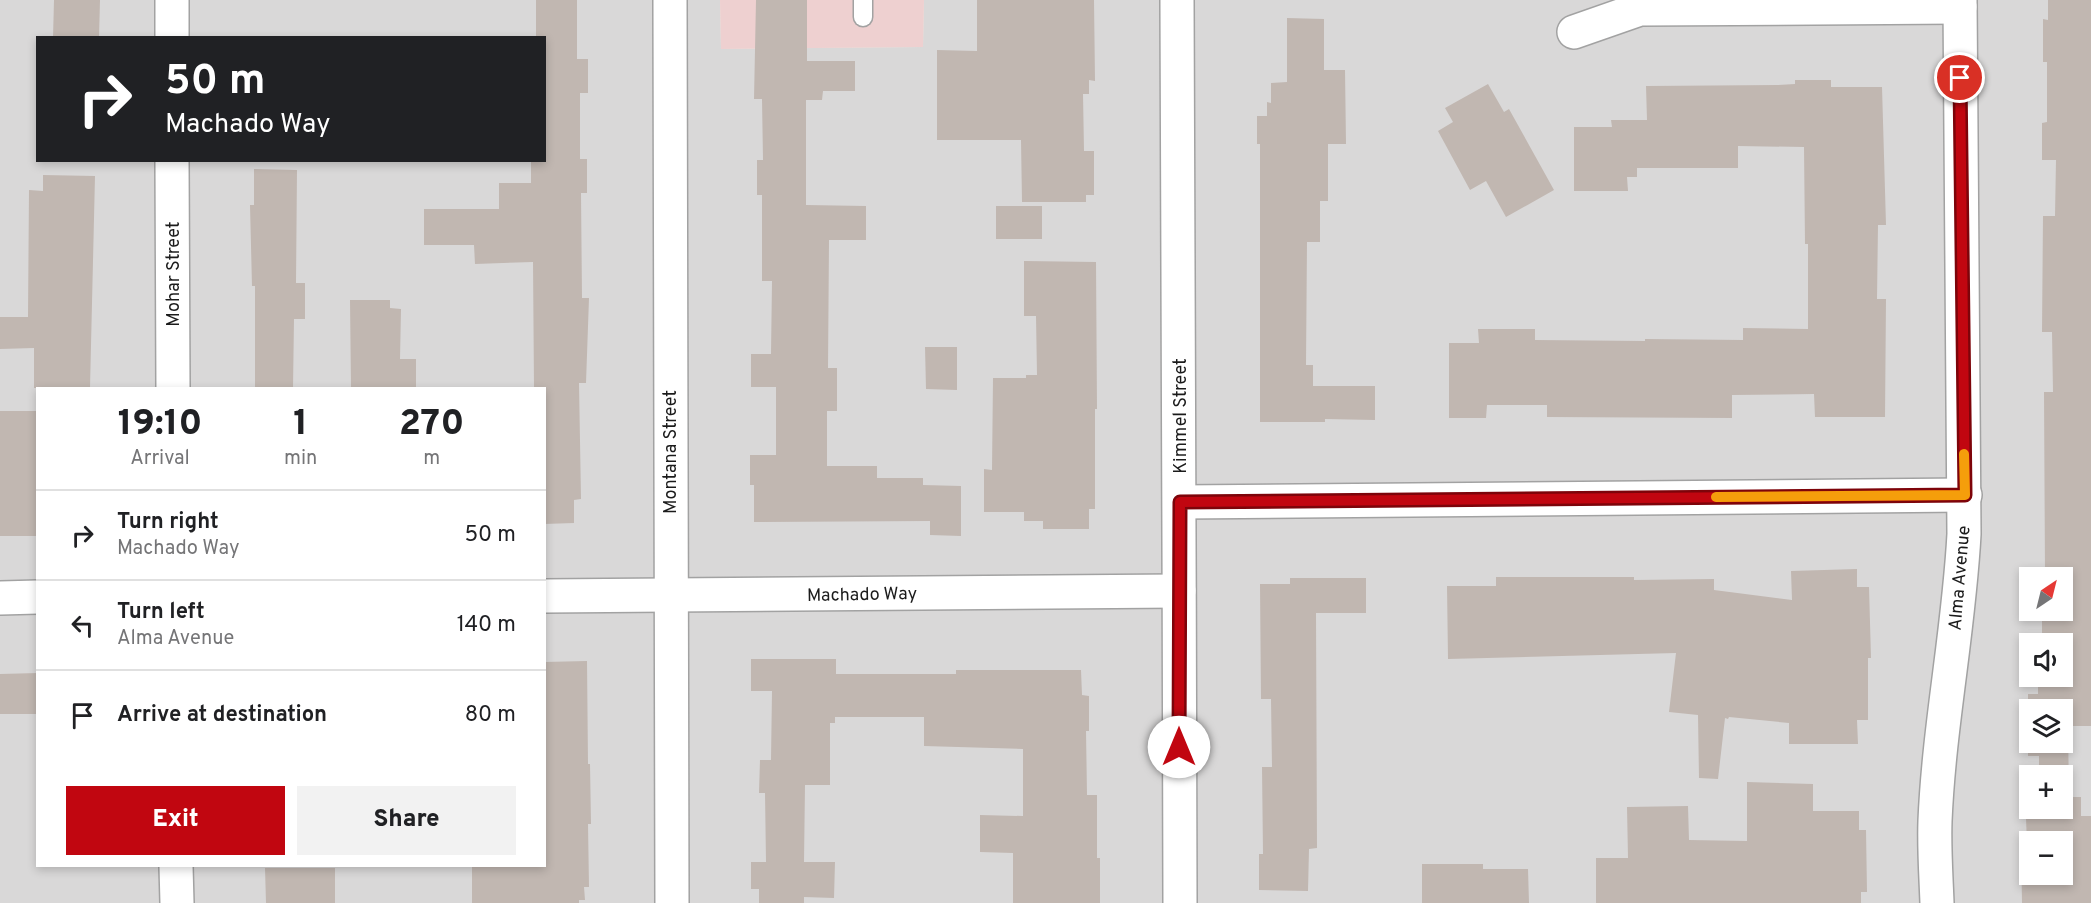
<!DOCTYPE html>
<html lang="en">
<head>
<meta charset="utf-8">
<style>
	body { margin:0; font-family:Overpass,sans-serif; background:#f2f2f2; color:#202124; height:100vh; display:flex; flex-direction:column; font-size:22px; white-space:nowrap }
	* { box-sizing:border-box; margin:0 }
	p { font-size:20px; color:#757577 }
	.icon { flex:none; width:33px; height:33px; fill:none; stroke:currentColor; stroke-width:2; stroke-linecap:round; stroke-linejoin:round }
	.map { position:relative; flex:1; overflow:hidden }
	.details { position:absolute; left:36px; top:387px; width:510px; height:480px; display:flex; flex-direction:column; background:#fff; border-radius:0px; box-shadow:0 3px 9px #0003 }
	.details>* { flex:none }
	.top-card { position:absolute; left:36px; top:36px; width:510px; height:126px; border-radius:0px; box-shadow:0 3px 9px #0003; background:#202124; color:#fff; overflow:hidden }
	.needle { width:39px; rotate:35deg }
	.buttons { position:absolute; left:2019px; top:567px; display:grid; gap:12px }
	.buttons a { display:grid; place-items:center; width:54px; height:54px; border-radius:0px; background:#fff; box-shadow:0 3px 9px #0003; font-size:30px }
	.pin { position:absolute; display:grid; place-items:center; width:51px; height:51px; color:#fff; margin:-26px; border:3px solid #fff; border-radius:50%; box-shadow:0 2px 6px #0007 }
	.me { position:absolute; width:66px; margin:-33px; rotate:0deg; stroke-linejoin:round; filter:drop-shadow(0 0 4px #0008) }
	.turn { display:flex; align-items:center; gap:21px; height:126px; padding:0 30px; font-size:27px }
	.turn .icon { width:78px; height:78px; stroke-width:2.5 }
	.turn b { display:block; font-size:42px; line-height:51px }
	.eta { display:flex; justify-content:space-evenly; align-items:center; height:102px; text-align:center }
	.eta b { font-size:36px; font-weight:800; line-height:42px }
	.action { display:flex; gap:12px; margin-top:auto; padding:12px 30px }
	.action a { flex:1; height:69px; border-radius:0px; background:#c10610; color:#fff; font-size:24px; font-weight:800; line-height:69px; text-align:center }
	.action a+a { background:#f2f2f2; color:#202124 }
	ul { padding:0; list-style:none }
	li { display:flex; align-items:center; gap:18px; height:90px; padding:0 30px; border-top:2px solid #e0e0e0 }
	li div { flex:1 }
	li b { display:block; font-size:22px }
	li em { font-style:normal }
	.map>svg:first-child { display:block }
	.residential { fill:#d9d8d8; fill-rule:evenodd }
	.commercial { fill:#eed0d0 }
	.building { fill:#c1b7b1; fill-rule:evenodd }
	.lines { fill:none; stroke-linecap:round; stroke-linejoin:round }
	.service-casing { stroke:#a2a2a2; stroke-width:21 }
	.minor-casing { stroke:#a2a2a2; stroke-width:36 }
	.service { stroke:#fff; stroke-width:18 }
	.minor { stroke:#fff; stroke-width:33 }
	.route-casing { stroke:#7d040a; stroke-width:15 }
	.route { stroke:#c10610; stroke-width:10 }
	.slow { stroke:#f59e0b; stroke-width:10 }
	.labels { text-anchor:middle; stroke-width:4.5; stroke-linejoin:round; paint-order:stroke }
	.street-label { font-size:18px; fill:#1b1b1b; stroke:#fff }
</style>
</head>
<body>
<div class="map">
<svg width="2091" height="903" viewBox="0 0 2091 903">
	<rect width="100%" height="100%" fill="#ede8e1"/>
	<path class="residential" d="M0 0H720L721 49 923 47 924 0H2091V903H0ZM38 38H544V160H38ZM38 388H544V866H38ZM2030 578H2062V610H2030ZM2030 644H2062V676H2030ZM2030 710H2062V742H2030ZM2030 776H2062V808H2030ZM2030 842H2062V874H2030Z"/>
	<path class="commercial" d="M720 0H924L923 47 721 49Z"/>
	<g class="building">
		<path d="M54 0H100L99 38H53Z"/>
		<path d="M536 0H577V59H588V93H580V159H587V193H581L582 298H589L586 383H579L581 499 574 500V523L544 524V388H534L533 262 475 264 474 245H424V209H499V183H531V160H544V38H536Z"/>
		<path d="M756 0H807V61H855V91H823L822 100H806V205L866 206V240H829L828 368H837V411H827V466H877V478H923V485L961 486V536L930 535V521L754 522V485H750V455H776V387H751V354H771L772 281H762V195H757V160H763L762 99H754Z"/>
		<path d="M977 0H1094L1095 81 1089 80V94H1083L1084 151H1094V195H1086V202H1022L1021 140H937V50L977 51Z"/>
		<path d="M2048 0H2091V726H2068L2069 797H2081V816H2091V903H2022L2021 844H2027L2026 818H2040V808H2062V776H2039V756H2028V694H2038V676H2062V644H2042V610H2062V578H2042V574H2045L2044 392H2053L2052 332H2042L2043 216H2055L2056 160H2042V123L2047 122V62H2043V19L2048 20ZM2030 710H2062V742H2030ZM2030 842H2062V874H2030Z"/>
		<path d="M1287 18 1324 19V70H1345L1346 144H1328V201H1320V242H1307L1306 365H1313V386H1375V420L1325 419V422H1260V144H1257V116H1267V102L1271 103V83L1287 82Z"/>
		<path d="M1795 80H1831V87H1882L1886 225H1878L1877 299H1886L1885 417H1815L1814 394 1732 395V418L1547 417V405H1487L1486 418H1449V343H1479L1478 329H1535V340L1645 341V339L1743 340V328L1808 329V244H1805L1804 147 1738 146V168H1637V177H1627L1628 191H1574V127H1612L1611 120H1647L1646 86 1778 85 1795 84Z"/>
		<path d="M1488 84 1504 112 1509 109 1554 190 1506 217 1486 181 1470 190 1438 131 1453 122 1445 108Z"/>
		<path d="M254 169 297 170 296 283H305V319H294L293 388H255V286H252L250 205H254Z"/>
		<path d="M43 175 95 176 90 388H34V348L0 349V317H28L29 190 43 191Z"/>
		<rect x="996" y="206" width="46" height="33"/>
		<path d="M1024 261 1096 262 1097 409H1095V509H1089V529H1043V521H1024V512H984V469L992 470 993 378H1026V375H1037L1036 316H1024Z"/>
		<path d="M350 300H390V308L401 309 400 359H416V388H351Z"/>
		<path d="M925 347H957V390L926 389Z"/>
		<rect x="0" y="411" width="38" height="125"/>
		<path d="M1857 569V587H1869L1871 658H1868V720H1857L1858 744H1789V723L1729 717 1728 719 1725 718 1718 779 1699 778 1698 715 1669 712 1676 653 1448 659 1447 586H1496V577H1634V580L1714 579V590L1792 600 1791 571Z"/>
		<path d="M1290 578H1366V613H1316L1317 848 1309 849 1308 891 1259 890V854H1263L1262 767H1272L1271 699H1261L1260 584H1290Z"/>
		<path d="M751 659H836V674H956V670H1081L1082 695 1089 696V731H1086L1087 795H1097V858H1100V903H1013V853L980 852V815L1023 816V749L924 746V717H835V723H830V785H805L804 862H835L834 898 804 897V903H759V889H751V862H766L765 793H759L760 760H771L772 691H751Z"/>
		<path d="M587 661 588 764H590L591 824H588L589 887H584L585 900H579V903H472V866H544V662Z"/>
		<path d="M38 673V714H0V674Z"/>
		<path d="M1747 782 1813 784V811H1859V830H1866L1867 892H1861V903H1596V858H1628L1627 807 1688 806 1689 840 1747 841Z"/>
		<path d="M1422 864H1483V869H1528L1529 903H1422Z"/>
		<path d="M265 868H335V903H266Z"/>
	</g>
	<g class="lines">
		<g class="service-casing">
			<path id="service" d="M863 0V17"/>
		</g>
		<g class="minor-casing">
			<g id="minor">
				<path d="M172 0V38"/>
				<path d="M670 0 672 903"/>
				<path d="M1177 0C1179 301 1179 602 1180 903"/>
				<path d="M1574 32 1640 9 1960 7"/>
				<path d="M172 160 173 388"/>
				<path d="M1180 502 1965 495"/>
				<path d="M544 596 1179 591"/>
				<path d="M0 598 38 597"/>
				<path d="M176 866 177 903"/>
				<path d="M1937 903C1936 876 1934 848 1935 821 1939 725 1959 630 1964 534L1960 0"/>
			</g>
		</g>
		<use href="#service" class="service"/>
		<use href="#minor" class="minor"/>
	</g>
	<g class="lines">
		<g class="route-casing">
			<path id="route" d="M1179 747 1180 502 1965 495 1960 78"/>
		</g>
		<use href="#route" class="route"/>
		<path class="slow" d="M1716 497 1965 495 1964 454"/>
	</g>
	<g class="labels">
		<g class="street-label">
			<text transform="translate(173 274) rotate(-90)" y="6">Mohar Street</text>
			<text transform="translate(1180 416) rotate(-90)" y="6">Kimmel Street</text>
			<text transform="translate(670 452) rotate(-90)" y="6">Montana Street</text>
			<text transform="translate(1959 578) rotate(-85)" y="6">Alma Avenue</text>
			<text transform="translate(862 594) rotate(-1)" y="6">Machado Way</text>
		</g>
	</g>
</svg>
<div class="buttons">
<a><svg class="needle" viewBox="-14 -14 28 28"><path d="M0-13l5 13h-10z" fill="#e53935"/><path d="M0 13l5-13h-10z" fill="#757577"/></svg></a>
<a><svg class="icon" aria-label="sound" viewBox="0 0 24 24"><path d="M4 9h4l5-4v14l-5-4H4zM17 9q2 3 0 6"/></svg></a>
<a><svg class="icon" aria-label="layers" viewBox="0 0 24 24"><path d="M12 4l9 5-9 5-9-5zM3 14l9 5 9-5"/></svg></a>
<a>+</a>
<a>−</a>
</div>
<div class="pin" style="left:1960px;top:78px;background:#d93025"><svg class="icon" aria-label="arrive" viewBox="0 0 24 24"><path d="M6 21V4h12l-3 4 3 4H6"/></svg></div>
<svg class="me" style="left:1179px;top:747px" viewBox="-20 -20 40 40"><circle r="19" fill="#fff"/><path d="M0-13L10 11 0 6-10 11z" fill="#c10610"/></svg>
<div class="top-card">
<div class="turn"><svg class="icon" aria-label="right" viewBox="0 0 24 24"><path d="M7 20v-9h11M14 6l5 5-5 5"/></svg><div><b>50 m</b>Machado Way</div></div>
</div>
<section class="details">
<div class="eta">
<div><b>19:10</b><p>Arrival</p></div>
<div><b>1</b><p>min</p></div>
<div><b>270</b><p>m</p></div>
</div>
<ul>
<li><svg class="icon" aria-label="right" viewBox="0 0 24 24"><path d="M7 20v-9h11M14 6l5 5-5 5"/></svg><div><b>Turn right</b><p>Machado Way</p></div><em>50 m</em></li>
<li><svg class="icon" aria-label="left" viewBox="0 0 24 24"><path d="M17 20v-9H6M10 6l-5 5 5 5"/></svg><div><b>Turn left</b><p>Alma Avenue</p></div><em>140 m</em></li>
<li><svg class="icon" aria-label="arrive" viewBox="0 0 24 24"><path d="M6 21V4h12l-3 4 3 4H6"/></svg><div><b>Arrive at destination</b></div><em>80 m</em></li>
</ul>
<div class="action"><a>Exit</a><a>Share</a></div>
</section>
</div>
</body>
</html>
